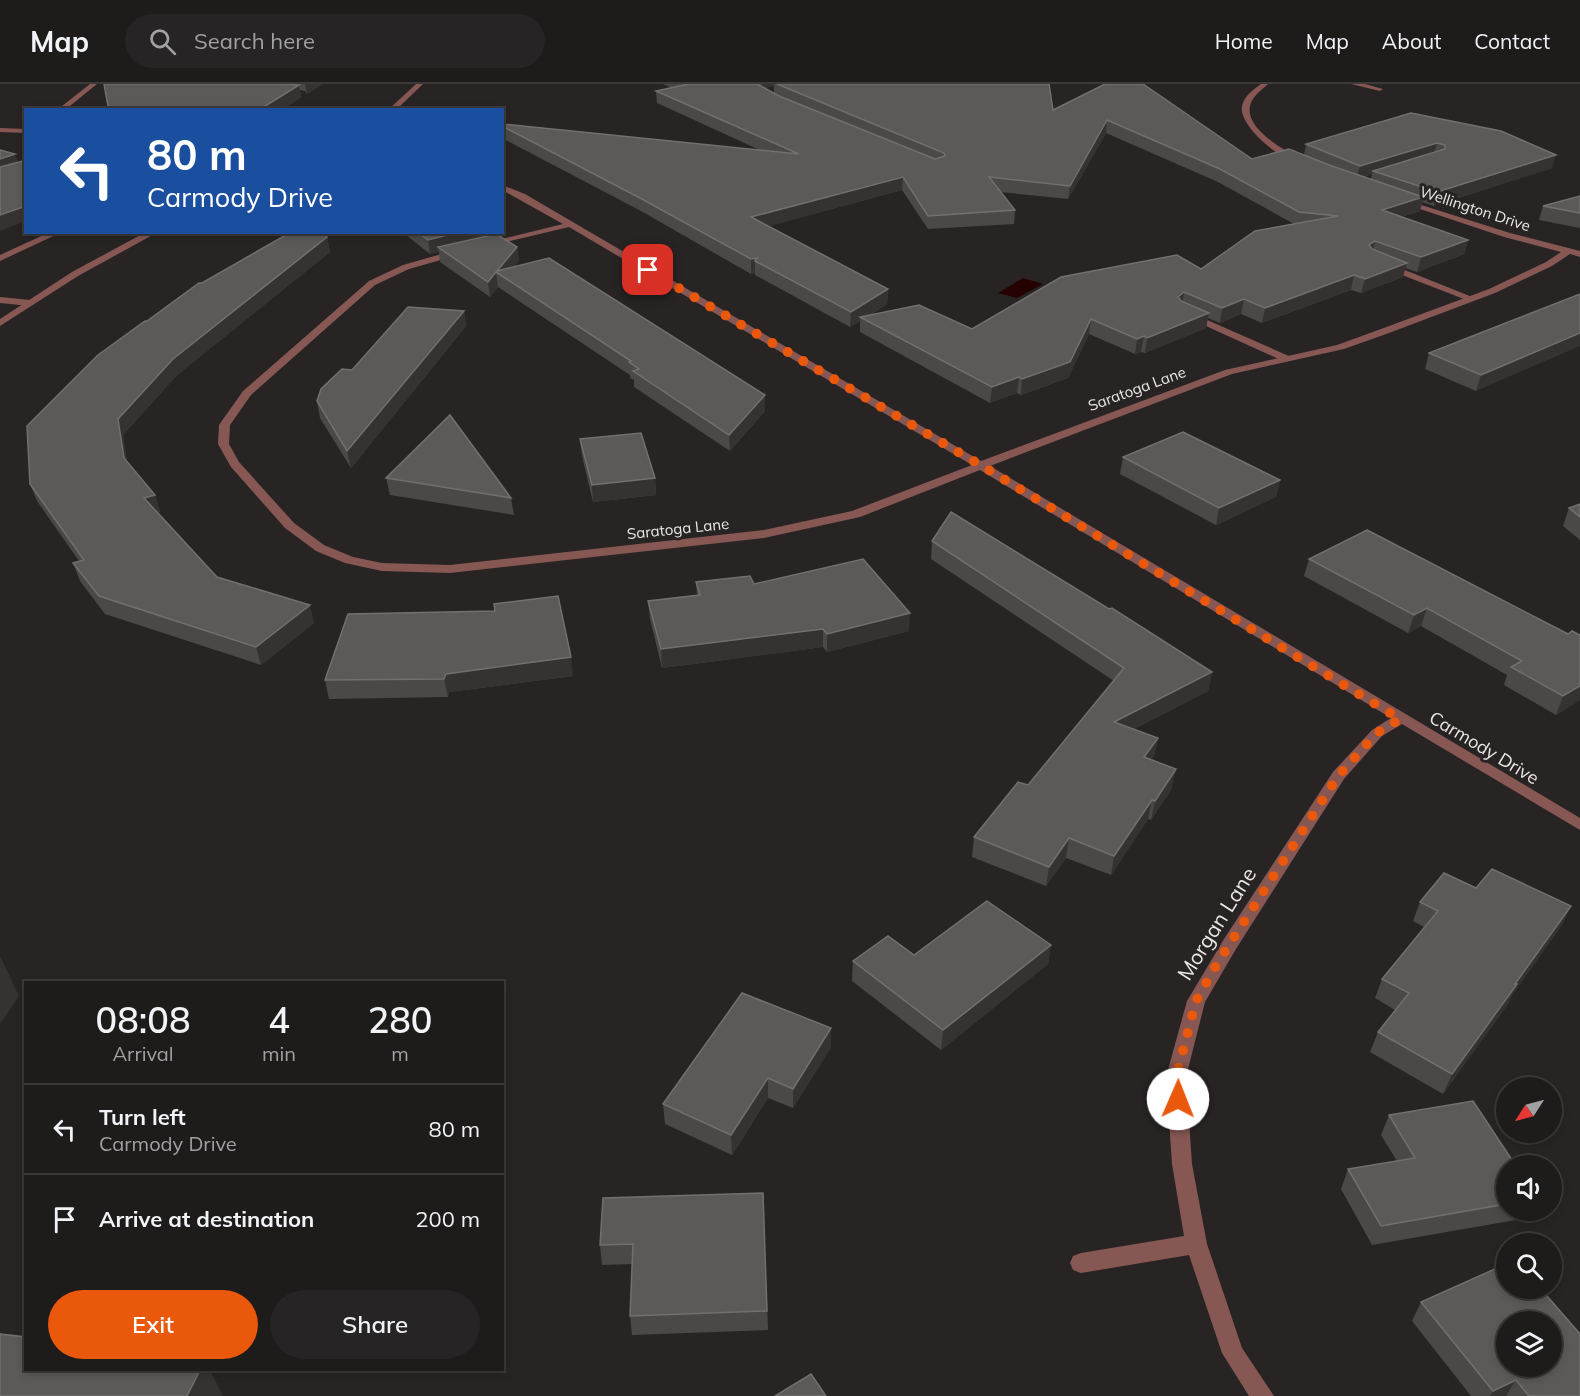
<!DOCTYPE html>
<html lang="en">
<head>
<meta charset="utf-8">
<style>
	body { margin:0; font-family:Mulish,sans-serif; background:#262424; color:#f1f3f6; height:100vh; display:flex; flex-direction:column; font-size:22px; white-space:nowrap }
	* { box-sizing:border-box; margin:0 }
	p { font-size:20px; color:#a1a1a3 }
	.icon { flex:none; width:33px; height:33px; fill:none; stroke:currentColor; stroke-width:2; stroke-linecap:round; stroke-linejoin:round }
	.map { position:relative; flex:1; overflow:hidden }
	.side { position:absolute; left:24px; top:897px; width:480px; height:390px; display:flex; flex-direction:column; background:#1e1b1b; border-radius:0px; box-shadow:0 3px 9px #0003,0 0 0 2px #3c393a }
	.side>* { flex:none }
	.hud { position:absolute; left:24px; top:24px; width:480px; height:126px; border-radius:0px; box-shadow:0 3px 9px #0003,0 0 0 2px #3c393a; background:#1a4fa0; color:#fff; overflow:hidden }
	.needle { width:39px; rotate:234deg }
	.buttons { position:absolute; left:1496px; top:993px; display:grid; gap:12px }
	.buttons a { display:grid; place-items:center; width:66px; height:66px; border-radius:50%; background:#1e1b1b; box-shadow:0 3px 9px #0003,0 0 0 2px #3c393a; font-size:30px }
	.pin { position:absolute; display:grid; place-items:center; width:51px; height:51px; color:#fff; margin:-26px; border-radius:12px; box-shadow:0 3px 9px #0006 }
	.me { position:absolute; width:66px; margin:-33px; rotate:1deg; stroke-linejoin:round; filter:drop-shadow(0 0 4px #0008) }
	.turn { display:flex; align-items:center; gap:21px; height:126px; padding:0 24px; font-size:27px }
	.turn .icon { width:78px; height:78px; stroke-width:2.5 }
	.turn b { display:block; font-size:42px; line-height:51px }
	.eta { display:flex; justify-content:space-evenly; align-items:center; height:102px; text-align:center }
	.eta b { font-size:36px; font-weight:600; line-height:42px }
	.action { display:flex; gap:12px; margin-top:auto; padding:12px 24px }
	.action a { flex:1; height:69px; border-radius:36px; background:#ea580c; color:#fff; font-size:24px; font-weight:600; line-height:69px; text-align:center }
	.action a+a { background:#262424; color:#f1f3f6 }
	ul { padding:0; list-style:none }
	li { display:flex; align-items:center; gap:18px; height:90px; padding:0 24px; border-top:2px solid #3c393a }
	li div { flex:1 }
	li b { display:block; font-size:22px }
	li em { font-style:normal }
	header { display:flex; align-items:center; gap:36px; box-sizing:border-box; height:84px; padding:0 30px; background:#1e1b1b; border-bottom:2px solid #3c393a }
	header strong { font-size:28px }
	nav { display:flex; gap:33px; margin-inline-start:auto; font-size:21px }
	.search { width:420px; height:54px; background:#262424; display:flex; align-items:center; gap:15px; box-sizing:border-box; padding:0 21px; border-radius:33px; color:#a1a1a3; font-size:22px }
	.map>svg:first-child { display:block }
	.water { fill:#250102 }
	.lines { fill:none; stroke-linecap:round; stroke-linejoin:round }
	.service { fill:#865753; fill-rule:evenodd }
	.minor { fill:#865753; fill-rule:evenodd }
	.tertiary { fill:#865753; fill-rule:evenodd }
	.wall { fill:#4b4848; fill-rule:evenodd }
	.shaded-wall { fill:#363232 }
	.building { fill:#5c5959; stroke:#726f6f; stroke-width:1.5; fill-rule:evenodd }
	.route { stroke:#ea580c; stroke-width:10; stroke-dasharray:0 18 }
	.labels { text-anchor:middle; stroke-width:6; stroke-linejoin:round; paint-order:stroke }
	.far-street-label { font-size:15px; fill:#eae7e7; stroke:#282424 }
	.street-label { font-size:18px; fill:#eae7e7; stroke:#282424 }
	.near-street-label { font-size:21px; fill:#eae7e7; stroke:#282424 }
</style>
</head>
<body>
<header>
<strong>Map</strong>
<div class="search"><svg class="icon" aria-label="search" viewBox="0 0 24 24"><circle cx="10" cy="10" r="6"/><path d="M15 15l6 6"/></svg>Search here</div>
<nav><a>Home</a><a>Map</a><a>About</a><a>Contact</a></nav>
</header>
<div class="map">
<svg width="1580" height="1312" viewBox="0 0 1580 1312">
	<rect width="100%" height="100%" fill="#282424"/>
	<path class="water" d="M1023 194 1043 200 1017 214 998 209Z"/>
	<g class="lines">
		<g class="service">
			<path d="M1351 0H1365L1383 5 1380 7Z"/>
			<path d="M50 148H62L0 177V171Z"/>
			<path d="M1384 180H1390L1477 215 1469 217 1384 184Z"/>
			<path d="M0 213 30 216 35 219 30 222 0 219Z"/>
			<path d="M1189 228 1291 273 1292 275 1283 277 1186 233 1184 231Z"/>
		</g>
		<g class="minor">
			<path d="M90 0H97L65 26H57Z"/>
			<path d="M1261 0H1268C1262 6 1252 12 1250 22 1245 45 1284 66 1301 75V79C1283 79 1238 42 1242 22 1244 12 1253 6 1261 0Z"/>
			<path d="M0 44 26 45V49L0 48Z"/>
			<path d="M502 101 525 110 981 377 1225 286 1337 261 1381 245 1489 205 1546 178 1561 168 1504 153 1399 118V114L1510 149 1580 167V173L1570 170 1552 182 1495 209 1389 249 1344 265 1232 290 990 382 1580 734V746L1402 640 1382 652 1344 695 1236 865 1205 918 1186 993 1192 1080 1207 1160 1242 1264 1274 1312H1249L1222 1269 1189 1171 1081 1189 1073 1186 1070 1179 1073 1172 1081 1169 1184 1152 1172 1080 1166 993 1187 917 1224 855 1333 688 1372 646 1391 634 980 386 860 433 764 454 450 489 382 487 345 479 316 467 285 444 231 383 218 360 219 341 243 307 369 197 403 181 459 165 462 166V170L409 185 375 201 251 311 230 341 229 360 239 378 294 439 324 461 353 473 382 479 450 481 764 446 852 427 972 381 569 143 485 163V159L563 140 502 106Z"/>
		</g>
		<g class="tertiary">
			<path d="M416 0H423L396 26H388Z"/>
			<path d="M146 148H158L78 192 0 242V235L72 188Z"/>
		</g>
	</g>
	<g class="wall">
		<path d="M104 0H322L307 10 305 7 300 6 301 13 282 26H109Z"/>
		<path d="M663 0H1049L1053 26 1105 0 1252 75 1304 71 1306 60 1411 29 1552 84 1434 122 1422 118 1420 127 1401 133 1468 156 1464 170 1417 188 1405 184 1403 193 1361 209 1351 206 1262 239 1241 230 1220 239 1208 234 1206 244 1145 269 1141 268 1135 270 1089 250 1068 294 1021 311 1017 309 990 319 860 248V237L850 243 755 191V189L751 190 641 127 502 54V40L762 67 657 19 656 7 672 4ZM774 2V9L764 4ZM1106 49 1218 98 1294 140 1201 185 972 245 870 231 887 220 888 205 769 142 902 106 928 145 1014 140 1015 126 1000 108 1068 115ZM1372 90 1371 95 1364 93Z"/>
		<path d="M1580 112V144L1539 136 1543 122Z"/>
		<path d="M402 148H485L486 152 517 163 519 177 514 183 765 327 730 367 634 303V296L630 294V291L498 203 490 213 440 178 439 168 430 170Z"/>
		<path d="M327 153 330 168 177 291 123 351 127 378 155 411 160 428H158L217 493 314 539 261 581 105 530 80 497 73 479 79 477 37 417 30 400 147 237 202 199Z"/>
		<path d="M1580 210 1476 307 1425 285 1429 269Z"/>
		<path d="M464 227 466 242 351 384 320 334 317 317 352 286Z"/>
		<path d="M580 355 655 394 656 411 593 418 582 372Z"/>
		<path d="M1123 373 1280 396 1276 413 1216 441 1120 390Z"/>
		<path d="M386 394 511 414 514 431 390 411Z"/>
		<path d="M1580 420V456L1563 442 1569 424Z"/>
		<path d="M1367 446 1580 616 1556 631 1504 601 1507 591 1421 542 1408 549 1304 492 1309 475Z"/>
		<path d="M932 457 1212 588 1208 607 1134 645 1158 654 1154 672 1151 676 1172 704 1151 736 1148 735 1111 791 1066 774 1046 802 972 773 974 753 1028 701 1114 597 931 475Z"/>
		<path d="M696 498 754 500 909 547 827 568 823 563 662 584 650 535 648 517 697 511Z"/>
		<path d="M573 592 449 608 448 613 329 615 325 596Z"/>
		<path d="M1476 804 1562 841 1512 911 1508 920 1443 1010 1370 968 1378 948 1395 926 1375 914 1382 895 1424 843 1413 837 1420 818Z"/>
		<path d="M1051 861 1048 880 941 966 852 897 853 877Z"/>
		<path d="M831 963 793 1024 768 1014 732 1071 665 1040 663 1020Z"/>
		<path d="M1389 1031 1506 1082V1126H1532L1528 1134 1372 1161 1341 1105 1348 1085 1397 1077 1381 1051Z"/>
		<path d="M763 1109 768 1246 632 1251 630 1232 632 1180 602 1181 600 1161Z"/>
		<path d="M1421 1218 1580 1312H1471L1412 1237Z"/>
	</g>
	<g class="shaded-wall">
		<path d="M305 0H322L307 10Z"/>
		<path d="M762 0H774V2L762 4Z"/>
		<path d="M299 1 301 13 282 26H259Z"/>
		<path d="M1107 36 1106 49 1068 115 1070 102Z"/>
		<path d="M1437 59 1433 72 1373 87 1372 90 1356 95 1360 82Z"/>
		<path d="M15 70 20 83 0 89V75Z"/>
		<path d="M1556 71 1552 84 1434 122 1437 108Z"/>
		<path d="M903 93 902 106 751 147V133Z"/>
		<path d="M1423 113 1420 127 1378 140 1382 126Z"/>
		<path d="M26 122V137L0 147V131Z"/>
		<path d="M459 148H485L486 156 438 163 439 168 430 170 428 156Z"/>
		<path d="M327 153 330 168 177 291 123 351 129 390 124 374 118 335 173 275Z"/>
		<path d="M1468 156 1464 170 1417 188 1421 173Z"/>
		<path d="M1375 157 1372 171 1369 161Z"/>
		<path d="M517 163 519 177 505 194 497 187Z"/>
		<path d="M757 174 755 177V189L751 190V175Z"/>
		<path d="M1407 179 1403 193 1361 209 1365 195Z"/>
		<path d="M496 188 498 203 490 213 488 198Z"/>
		<path d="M1354 191 1351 206 1262 239 1265 224Z"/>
		<path d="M888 205 887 220 864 234 860 233V237L850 243 851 228Z"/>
		<path d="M1184 208 1182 223 1178 213Z"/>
		<path d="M1244 215 1241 230 1220 239 1222 224Z"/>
		<path d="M464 227 466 242 351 384 347 367Z"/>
		<path d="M1209 229 1206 244 1145 269 1147 254Z"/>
		<path d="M1091 235 1089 250 1068 294 1021 311 1022 295Z"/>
		<path d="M1580 249V262L1476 307 1481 291Z"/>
		<path d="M1144 252 1141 268 1135 270 1137 255Z"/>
		<path d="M1019 293 1017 309 990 319 992 303Z"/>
		<path d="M765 311V327L730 367 729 351Z"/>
		<path d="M655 394 656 411 593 418 592 401Z"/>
		<path d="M1280 396 1276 413 1216 441 1219 424Z"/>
		<path d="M155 411 160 428 149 431 144 414Z"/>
		<path d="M310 521 314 539 261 581 256 563Z"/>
		<path d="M1427 524 1421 542 1408 549 1414 531Z"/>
		<path d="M910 529 909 547 827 568V550Z"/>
		<path d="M823 545V563L662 584 661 565Z"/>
		<path d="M571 573 573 592 449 608 448 613 444 595 446 590Z"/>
		<path d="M1212 588 1208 607 1111 657 1114 638Z"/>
		<path d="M1580 602V616L1556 631 1563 612Z"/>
		<path d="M1158 654 1154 672 1140 692 1144 673Z"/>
		<path d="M1176 685 1172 704 1151 736 1155 717Z"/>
		<path d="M1152 716 1148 735 1111 791 1114 772Z"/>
		<path d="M1069 754 1066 774 1046 802 1049 783Z"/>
		<path d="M1571 822 1562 841 1512 911 1508 920 1443 1010 1452 990Z"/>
		<path d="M1051 861 1048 880 941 966 943 946Z"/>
		<path d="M0 872 19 912 0 940Z"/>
		<path d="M831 944V963L793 1024V1005Z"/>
		<path d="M768 994V1014L732 1071 731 1051Z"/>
		<path d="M200 1286H210L223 1312H187Z"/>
		<path d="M1516 1296 1506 1312H1490L1493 1307Z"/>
	</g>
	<g class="building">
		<path d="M104 0H285L299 1 259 26H145L108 22Z"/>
		<path d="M689 0H757L779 12 935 75 945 72 944 69 777 0H1049L1053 26 1105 0H1143L1252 75 1289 65 1329 81 1423 113 1382 126 1468 156 1421 173 1375 157 1369 161 1372 165 1407 179 1365 195 1354 191 1265 224 1244 215 1222 224 1184 208 1178 213 1181 217 1209 229 1147 254 1144 252 1137 255 1091 235 1070 278 1022 295 1019 293 992 303 860 233 919 221 972 245 1061 193 1177 171 1201 185 1255 147 1338 132 1299 128 1220 85 1107 36 1070 102 989 93 1015 126 928 132 903 93 751 133 888 205 851 228 755 177 757 174 751 175 640 114 502 42V40L799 70 656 7Z"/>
		<path d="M1411 29 1501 47 1556 71 1437 108 1373 87 1445 65V61L1437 59 1360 82 1306 60Z"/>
		<path d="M0 66 15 70 0 75Z"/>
		<path d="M24 72H26V122L0 131V83L23 77Z"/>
		<path d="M1580 112V129L1543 122Z"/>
		<path d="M291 148H324L327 153 173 275 118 335 124 374 155 411 144 414 217 493 310 521 256 563 99 512 73 479 84 476 30 400 27 342 98 271 145 237H147L199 199H202Z"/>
		<path d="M418 148H459L428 156Z"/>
		<path d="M496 150 517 163 497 187 549 174 765 311 729 351 633 287 639 285 629 278 631 277 496 188 488 198 438 163Z"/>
		<path d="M1580 210V249L1481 291 1429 269Z"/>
		<path d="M408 223 464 227 347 367 317 317 321 305 342 285 352 286Z"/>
		<path d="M450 331 511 414 386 394Z"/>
		<path d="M1183 348 1280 396 1219 424 1123 373Z"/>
		<path d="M641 349 655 394 592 401 580 355Z"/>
		<path d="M1580 420V433L1569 424Z"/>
		<path d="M951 428 1109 525 1112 524 1212 588 1114 638 1158 654 1144 673 1176 685 1155 717 1152 716 1114 772 1069 754 1049 783 974 753 1018 698 1028 701 1124 584 932 457Z"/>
		<path d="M1367 446 1568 550 1572 547 1580 551V602L1563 612 1511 583 1522 577 1427 524 1414 531 1309 475Z"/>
		<path d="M863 475 910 529 827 550 823 545 661 565 648 517 700 511 696 498 750 492 754 500Z"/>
		<path d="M558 512 571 573 446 590 444 595 325 596 348 530 495 527 494 520Z"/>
		<path d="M1492 785 1571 822 1515 900H1517L1452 990 1378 948 1409 909 1382 895 1438 827 1420 818 1444 789 1476 804Z"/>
		<path d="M987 817 1051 861 943 946 853 877 888 852 914 871Z"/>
		<path d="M742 909 831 944 793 1005 768 994 731 1051 663 1020Z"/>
		<path d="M1473 1017 1516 1082H1506V1120L1381 1142 1348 1085 1415 1074 1389 1031Z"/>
		<path d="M763 1109 767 1227 630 1232 633 1160 600 1161 603 1114Z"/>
		<path d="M1506 1180V1204H1540L1580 1250V1312H1529L1516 1296 1493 1307 1421 1218ZM1506 1238H1551V1282H1506Z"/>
		<path d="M0 1250 26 1253V1286H200L187 1312H0Z"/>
		<path d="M811 1290 826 1312H775Z"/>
	</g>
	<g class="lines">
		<path class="route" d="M648 186 982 382 1400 635 1377 649 1338 692 1218 878 1196 917 1176 993 1178 1015"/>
	</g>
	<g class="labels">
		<g class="far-street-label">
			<text transform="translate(1475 125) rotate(18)" y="5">Wellington Drive</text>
			<text transform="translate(1137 305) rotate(-20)" y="5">Saratoga Lane</text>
			<text transform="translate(678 445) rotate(-6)" y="5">Saratoga Lane</text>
		</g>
		<g class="street-label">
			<text transform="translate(1484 664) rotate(31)" y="6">Carmody Drive</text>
		</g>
		<g class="near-street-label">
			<text transform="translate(1217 840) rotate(-58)" y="7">Morgan Lane</text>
		</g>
	</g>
</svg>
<div class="buttons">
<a><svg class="needle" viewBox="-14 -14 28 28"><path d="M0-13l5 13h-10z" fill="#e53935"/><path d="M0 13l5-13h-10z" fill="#a1a1a3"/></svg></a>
<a><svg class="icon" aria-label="sound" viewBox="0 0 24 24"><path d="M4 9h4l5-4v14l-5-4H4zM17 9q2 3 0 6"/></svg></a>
<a><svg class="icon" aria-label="search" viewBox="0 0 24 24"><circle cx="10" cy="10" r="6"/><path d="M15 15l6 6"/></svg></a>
<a><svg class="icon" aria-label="layers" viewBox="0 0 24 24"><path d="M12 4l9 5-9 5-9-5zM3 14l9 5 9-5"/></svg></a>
</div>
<div class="pin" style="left:648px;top:186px;background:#d93025"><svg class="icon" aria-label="arrive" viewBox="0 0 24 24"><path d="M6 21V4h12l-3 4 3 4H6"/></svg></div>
<svg class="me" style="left:1178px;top:1015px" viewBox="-20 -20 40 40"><circle r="19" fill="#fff"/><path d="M0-13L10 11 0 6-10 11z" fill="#ea580c"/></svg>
<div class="hud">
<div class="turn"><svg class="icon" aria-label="left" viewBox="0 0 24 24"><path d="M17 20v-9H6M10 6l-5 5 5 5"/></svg><div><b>80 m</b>Carmody Drive</div></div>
</div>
<section class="side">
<div class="eta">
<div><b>08:08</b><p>Arrival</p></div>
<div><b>4</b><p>min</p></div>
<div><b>280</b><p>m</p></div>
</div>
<ul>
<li><svg class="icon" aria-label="left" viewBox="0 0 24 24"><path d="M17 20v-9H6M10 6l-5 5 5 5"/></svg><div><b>Turn left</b><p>Carmody Drive</p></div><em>80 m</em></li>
<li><svg class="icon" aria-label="arrive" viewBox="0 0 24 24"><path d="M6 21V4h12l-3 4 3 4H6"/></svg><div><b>Arrive at destination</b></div><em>200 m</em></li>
</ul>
<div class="action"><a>Exit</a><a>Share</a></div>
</section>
</div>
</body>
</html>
